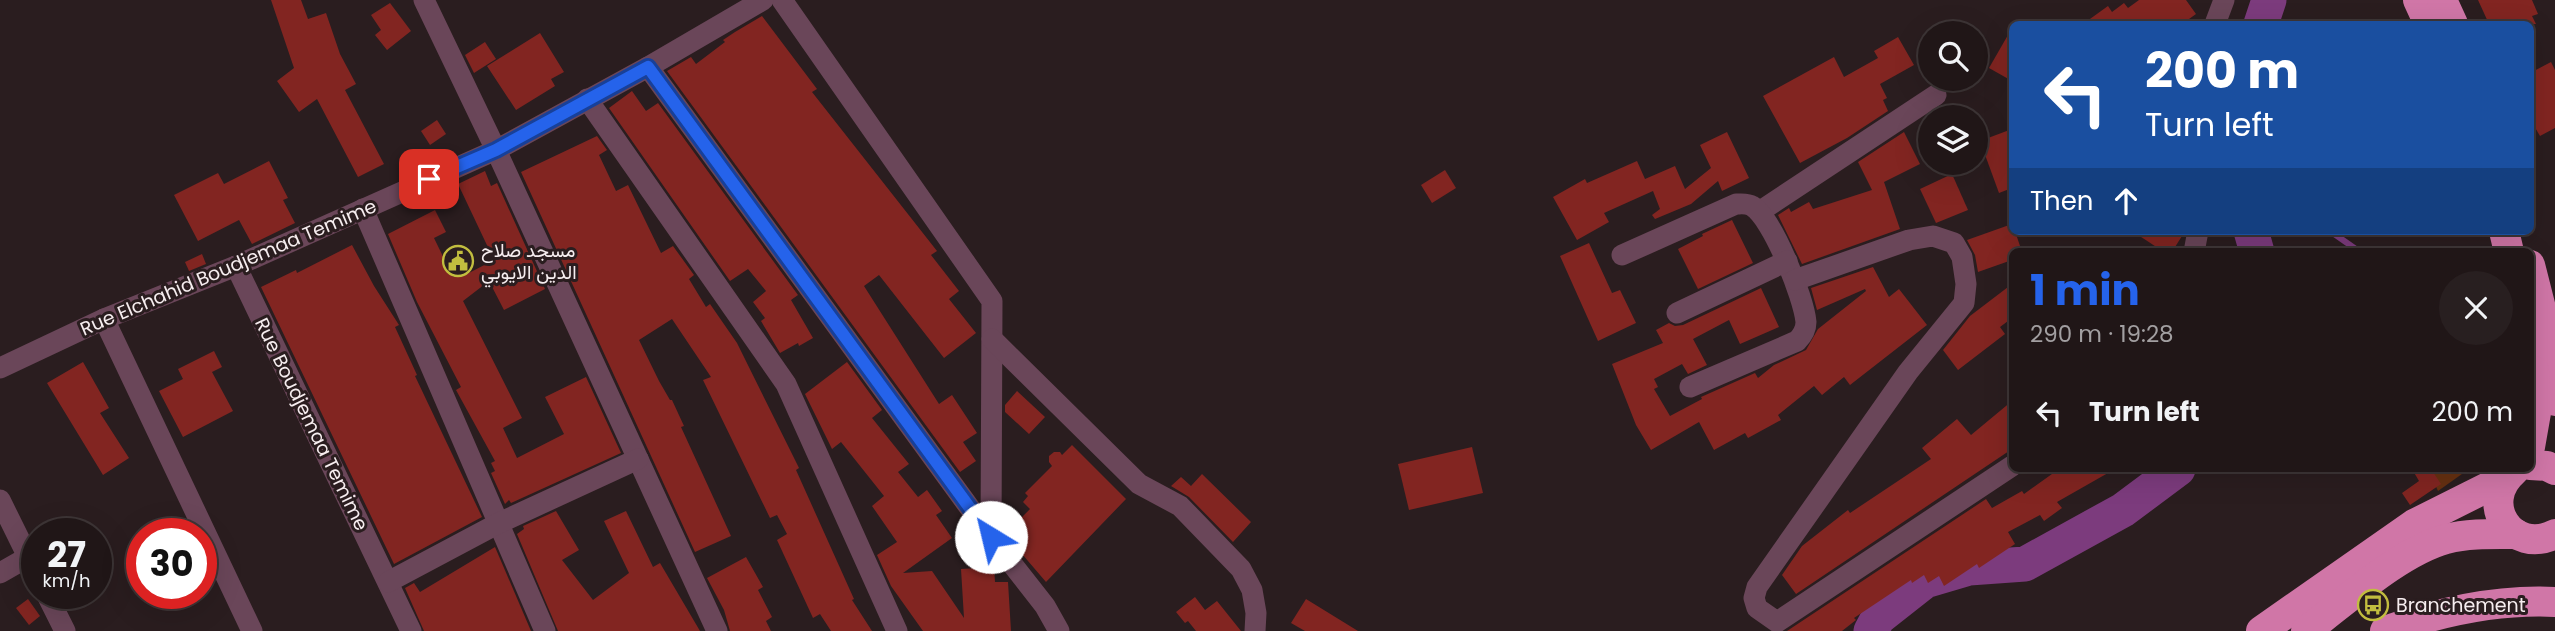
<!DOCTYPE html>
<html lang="en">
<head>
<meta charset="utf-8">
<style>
	body { margin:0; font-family:Poppins,Vazirmatn,sans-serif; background:#281f20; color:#f1f3f6; height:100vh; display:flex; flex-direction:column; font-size:26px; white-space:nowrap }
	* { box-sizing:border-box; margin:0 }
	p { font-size:23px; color:#a29fa1 }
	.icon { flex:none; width:38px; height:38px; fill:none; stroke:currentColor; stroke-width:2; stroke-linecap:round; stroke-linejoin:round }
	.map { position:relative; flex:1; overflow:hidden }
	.details { position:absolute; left:2009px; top:248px; width:525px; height:224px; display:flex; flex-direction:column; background:#201617; border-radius:10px; box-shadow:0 7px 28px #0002,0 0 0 2px #3d3536 }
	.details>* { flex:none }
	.top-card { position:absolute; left:2009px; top:21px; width:525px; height:214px; border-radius:10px; box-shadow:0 7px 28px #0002,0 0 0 2px #3d3536; background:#1a4fa0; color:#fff; overflow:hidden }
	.controls { position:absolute; left:1918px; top:21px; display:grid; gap:14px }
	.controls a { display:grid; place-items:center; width:70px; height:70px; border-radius:50%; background:#201617; box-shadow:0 7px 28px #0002,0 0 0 2px #3d3536; font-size:35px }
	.speed { position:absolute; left:21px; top:518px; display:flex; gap:14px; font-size:35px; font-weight:700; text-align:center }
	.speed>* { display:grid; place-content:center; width:91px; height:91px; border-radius:50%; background:#201617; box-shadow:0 7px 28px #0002,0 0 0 2px #3d3536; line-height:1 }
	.speed small { font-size:18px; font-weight:400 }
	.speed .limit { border:10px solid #d22; background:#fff; color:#111 }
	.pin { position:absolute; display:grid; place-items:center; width:60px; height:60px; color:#fff; margin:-30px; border-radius:14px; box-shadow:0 4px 10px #0006 }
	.me { position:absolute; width:77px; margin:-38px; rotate:324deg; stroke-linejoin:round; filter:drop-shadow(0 0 5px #0008) }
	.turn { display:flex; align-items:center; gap:24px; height:147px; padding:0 21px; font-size:32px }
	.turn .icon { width:91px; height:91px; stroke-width:2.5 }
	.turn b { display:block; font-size:49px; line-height:60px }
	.then { display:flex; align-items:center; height:66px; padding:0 21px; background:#0003; gap:14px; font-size:26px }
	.round { display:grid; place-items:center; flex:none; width:74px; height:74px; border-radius:37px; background:#281f20 }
	.overview { display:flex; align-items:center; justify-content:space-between; height:119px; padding:0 21px }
	h1 { font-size:42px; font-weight:700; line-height:52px; color:#2563eb }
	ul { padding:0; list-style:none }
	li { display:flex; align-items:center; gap:21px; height:91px; padding:0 21px }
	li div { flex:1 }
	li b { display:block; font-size:26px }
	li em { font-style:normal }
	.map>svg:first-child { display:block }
	.green { fill:#663011 }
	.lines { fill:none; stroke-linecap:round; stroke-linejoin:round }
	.stream { stroke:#7c3b7d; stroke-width:6 }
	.river { stroke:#7c3b7d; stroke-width:35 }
	.building { fill:#822521 }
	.minor { stroke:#6a4659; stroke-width:21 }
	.highway { stroke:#d076a7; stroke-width:30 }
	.route-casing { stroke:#184099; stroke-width:18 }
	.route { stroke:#2563eb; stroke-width:12 }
	.labels { text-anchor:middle; stroke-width:6; stroke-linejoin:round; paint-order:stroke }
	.poi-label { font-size:19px; fill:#f6edef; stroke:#2a1d1f; text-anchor:start }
	.street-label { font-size:19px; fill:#f6edef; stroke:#2a1d1f }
</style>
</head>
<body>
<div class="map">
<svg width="2555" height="631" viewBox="0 0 2555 631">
	<rect width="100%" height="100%" fill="#2a1d1f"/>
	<path class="green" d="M2428 469H2469L2438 491Z"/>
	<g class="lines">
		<path class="stream" d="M2330 231 2360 252"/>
		<g class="river">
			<path d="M2261 24 2269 0"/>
			<path d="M2251 231 2257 252"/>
			<path d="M1871 631 1878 618 1925 581 1969 568 2025 564 2123 510 2178 469"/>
		</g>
	</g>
	<g class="building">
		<path d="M271 0H301L308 19 326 13 340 54 356 84 345 90 384 164 358 177 317 99 299 112 277 81 294 68Z"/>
		<path d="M2139 0H2186L2196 14 2182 24H2083L2108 6 2112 12 2124 3 2128 8Z"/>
		<path d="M2478 0H2532L2538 14 2532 16 2536 24H2489Z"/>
		<path d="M390 3 411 31 387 50 375 35 381 30 371 15Z"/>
		<path d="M762 16 817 89 812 92 937 251 931 255 959 291 949 299 976 333 944 358 879 275 864 286 939 404 952 395 977 433 963 442 976 461 960 472 667 71 691 57 696 64 725 42 723 40 735 32Z"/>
		<path d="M2012 28V81L1989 68Z"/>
		<path d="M540 33 564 72 551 79 555 86 516 110 487 66Z"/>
		<path d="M1898 37 1914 65 1880 84 1887 98 1883 100 1888 111 1847 138 1800 163 1763 96 1834 57 1844 77 1878 58 1874 51Z"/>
		<path d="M485 42 496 59 474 73 465 55Z"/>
		<path d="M2551 62 2555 70V128L2540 136 2530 119V73Z"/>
		<path d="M632 91 646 111 658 103 798 295 791 300 813 338 799 346 798 343 780 353 761 321 765 318 753 302 766 291 748 269 730 281 609 108Z"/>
		<path d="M437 120 446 134 430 145 421 131Z"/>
		<path d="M2012 129V188L1999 193 1980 141Z"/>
		<path d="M1727 132 1749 178 1722 191 1718 181 1691 204 1655 219 1652 215 1660 209 1653 191 1604 213 1609 222 1577 240 1553 197 1585 179 1587 183 1637 161 1645 179 1675 166 1685 189 1711 168 1700 145Z"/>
		<path d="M1904 132 1920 164 1884 182 1900 229 1802 264 1778 215 1789 208 1791 212 1809 202 1813 209 1872 190 1858 162Z"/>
		<path d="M597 136 607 150 599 155 616 191 628 185 661 253 673 246 694 275 689 279 706 307 710 304 737 343 799 468 796 470 854 599 852 600 872 631H831L820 614 813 618 777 540 787 534 777 515 770 518 703 380 711 377 672 319 639 340 659 381 670 400H672L684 426 681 427 731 536 695 552 521 172Z"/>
		<path d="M269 161 288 198 283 200 295 223 252 244 239 220 198 241 174 195 218 173 224 184Z"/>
		<path d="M1445 170 1456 188 1432 203 1421 185Z"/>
		<path d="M485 171 491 186 497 183 545 289 504 310 489 281 463 301 522 418 503 428 517 458 564 434 545 397 586 377 621 453 511 503 509 500 505 504 491 473 495 471 491 463 495 461 456 390 461 387 417 302 388 234 435 210 446 232 434 238 453 277 462 270 465 275 494 260 458 184Z"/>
		<path d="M1952 174 1968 210 1936 223 1920 189Z"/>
		<path d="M1732 220 1753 263 1698 289 1678 249 1703 236 1702 234Z"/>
		<path d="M2012 224V231H2015L2022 252H2012V260L1978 272 1975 255 1967 240Z"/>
		<path d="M2132 231H2185L2172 252H2164Z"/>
		<path d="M1589 243 1612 293 1620 290 1636 323 1598 341 1560 256Z"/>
		<path d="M352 245 374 286 399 325 395 327 417 375 415 376 482 517 394 564 261 287 296 270 297 273Z"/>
		<path d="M202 254 206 264 189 271 185 262Z"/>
		<path d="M1873 267 1889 297 1899 289 1927 325 1850 385 1844 377 1822 395 1814 386 1778 415 1781 420 1748 438 1745 433 1714 450 1699 422 1651 450 1636 425 1612 364 1663 343 1656 330 1669 323 1675 326 1683 325 1761 288 1779 327 1740 344 1729 320 1693 339 1707 365 1688 374 1682 364 1654 379 1658 387 1654 389 1670 416 1702 399 1701 397 1755 373 1758 378 1774 365 1806 350 1818 329 1866 291 1865 289 1817 310 1811 288Z"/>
		<path d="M2012 284V318L2000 327 2005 334 1958 370 1943 350 1970 316Z"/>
		<path d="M214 351 222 367 212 372 233 411 183 437 159 391 183 379 178 369Z"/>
		<path d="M83 362 109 408 100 413 129 458 103 475 47 383Z"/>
		<path d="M847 362 882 410 872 418 909 464 898 472 918 497 927 490 942 511 936 515 952 538 903 573 932 571 964 618 961 569 994 567 995 582H1008L1011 631H923L891 586 877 555 897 542 872 506 884 496 841 442 832 449 805 394Z"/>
		<path d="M1017 391 1045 417 1029 434 1005 412V405Z"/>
		<path d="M2012 401V449L1796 594 1782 575 1802 546 1848 510 1850 513 1931 459 1922 448 1957 419 1971 435Z"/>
		<path d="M1072 445 1126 499 1046 582 1005 534 1030 509 1023 502 1028 496 1025 493 1052 466 1049 462V456L1054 452H1060L1062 455Z"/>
		<path d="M1472 447 1483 493 1409 510 1398 464Z"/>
		<path d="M2059 469H2115L2057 502 2062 508 2044 521 2040 515 2008 532 2015 544 1979 568 1977 564 1944 586 1939 576 1928 583 1924 575 1912 583 1911 580 1854 618 1856 620 1842 631H1787L1986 499 1992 508 2022 491 2024 494Z"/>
		<path d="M2412 469H2431L2441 484 2410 505 2402 493 2419 481Z"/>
		<path d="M1202 474 1251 522 1233 542 1189 497 1171 486 1181 477 1191 486Z"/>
		<path d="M556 511 579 550 562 560 593 600 629 573 604 521 626 511 653 567 660 563 700 631H558L517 534 524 529 523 526Z"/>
		<path d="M495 547 531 631H424L405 588 414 583 420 592Z"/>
		<path d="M746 557 763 587 758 590 772 617 766 621 771 631H730L724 610 707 578Z"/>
		<path d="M1195 597 1205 610 1217 601 1241 631H1196L1188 621 1185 623 1176 612Z"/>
		<path d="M28 599 40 616 29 625 16 608Z"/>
		<path d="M1306 599 1358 631H1305L1291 623Z"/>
	</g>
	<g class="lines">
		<g class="minor">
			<path d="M424 0 496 150 717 631"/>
			<path d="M782 0 992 301 991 537"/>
			<path d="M2215 24 2224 0"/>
			<path d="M648 67 991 537 1045 606 1059 631"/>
			<path d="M587 99 786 384 897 631"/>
			<path d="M363 209 545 631"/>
			<path d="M1759 212 1936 95"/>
			<path d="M2194 252 2198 231"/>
			<path d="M1622 255 1736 204C1741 204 1747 203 1752 206 1772 217 1804 298 1806 322 1806 329 1802 336 1797 341L1690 387"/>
			<path d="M236 266 411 631"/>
			<path d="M1795 280 1909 240 1933 236 1954 243 1962 257 1966 284 1964 303 1908 372 1757 587 1754 598 1757 608 1777 622 2012 466"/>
			<path d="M1677 313 1787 261"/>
			<path d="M104 319 252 631"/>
			<path d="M992 339 1139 484 1180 506 1241 569 1252 590 1256 613 1255 631"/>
			<path d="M0 368 104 319 236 266 496 150 648 67 763 0"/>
			<path d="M0 500 37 575"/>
			<path d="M0 573 28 557"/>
			<path d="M388 582 499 523 638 459"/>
			<path d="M46 593 65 631"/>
		</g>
		<g class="highway">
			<path d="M2418 0 2429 24"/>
			<path d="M2442 0 2453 24"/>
			<path d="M2504 231 2509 252"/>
			<path d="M2530 265 2545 324 2555 401"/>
			<path d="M2530 447 2537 407 2534 371"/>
			<path d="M2530 465 2547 466 2555 470"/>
			<path d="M2514 471C2477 503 2512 556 2555 534"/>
			<path d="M2261 631 2414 524 2506 478"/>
			<path d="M2306 631C2346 601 2399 552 2446 539 2469 533 2493 534 2516 534"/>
			<path d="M2385 631C2439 612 2498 599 2555 602"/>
		</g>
	</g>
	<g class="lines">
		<g class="route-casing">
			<path id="route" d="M429 179 496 150 648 67 991 537"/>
		</g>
		<use href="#route" class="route"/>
	</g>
	<defs>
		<g id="civic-ring" transform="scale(1.575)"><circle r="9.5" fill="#2a1d1f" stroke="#c2bd3f" stroke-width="1.5"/><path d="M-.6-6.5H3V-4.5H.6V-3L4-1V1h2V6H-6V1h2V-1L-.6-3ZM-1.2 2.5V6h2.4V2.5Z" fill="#c2bd3f"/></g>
		<g id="bus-ring" transform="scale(1.575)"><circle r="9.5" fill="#2a1d1f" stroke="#c2bd3f" stroke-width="1.5"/><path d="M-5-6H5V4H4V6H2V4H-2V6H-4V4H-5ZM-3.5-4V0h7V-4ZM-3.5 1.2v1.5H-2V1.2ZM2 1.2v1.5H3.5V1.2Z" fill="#c2bd3f"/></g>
	</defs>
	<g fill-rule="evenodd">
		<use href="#civic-ring" x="458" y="261"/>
		<use href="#bus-ring" x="2373" y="605"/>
	</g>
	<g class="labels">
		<g class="poi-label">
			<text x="481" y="257">مسجد صلاح<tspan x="481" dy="22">الدين الايوبي</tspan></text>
			<text x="2396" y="612">Branchement</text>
		</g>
		<g class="street-label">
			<text transform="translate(228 267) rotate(-23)" y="7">Rue Elchahid Boudjemaa Temime</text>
			<text transform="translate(312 424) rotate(64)" y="7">Rue Boudjemaa Temime</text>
		</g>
	</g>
</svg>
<div class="controls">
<a><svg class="icon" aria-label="search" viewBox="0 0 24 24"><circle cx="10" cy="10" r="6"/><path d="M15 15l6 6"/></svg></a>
<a><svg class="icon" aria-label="layers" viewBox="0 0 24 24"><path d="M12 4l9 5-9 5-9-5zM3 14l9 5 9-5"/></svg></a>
</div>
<div class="speed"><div>27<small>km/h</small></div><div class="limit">30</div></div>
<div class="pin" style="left:429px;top:179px;background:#d93025"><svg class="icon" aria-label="arrive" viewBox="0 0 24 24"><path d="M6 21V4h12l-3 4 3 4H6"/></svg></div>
<svg class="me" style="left:991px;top:537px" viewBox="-20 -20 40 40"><circle r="19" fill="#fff"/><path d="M0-13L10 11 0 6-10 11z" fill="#2563eb"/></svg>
<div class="top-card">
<div class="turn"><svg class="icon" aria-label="left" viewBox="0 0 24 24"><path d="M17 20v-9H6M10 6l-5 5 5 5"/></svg><div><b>200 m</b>Turn left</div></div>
<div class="then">Then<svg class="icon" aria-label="ahead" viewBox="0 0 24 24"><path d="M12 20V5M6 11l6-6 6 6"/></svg></div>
</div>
<section class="details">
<div class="overview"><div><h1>1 min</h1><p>290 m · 19:28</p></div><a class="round"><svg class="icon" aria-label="close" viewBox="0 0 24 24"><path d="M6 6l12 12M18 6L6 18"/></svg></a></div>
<ul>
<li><svg class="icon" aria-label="left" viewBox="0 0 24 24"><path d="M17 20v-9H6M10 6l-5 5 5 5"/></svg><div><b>Turn left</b></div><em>200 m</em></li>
</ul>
</section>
</div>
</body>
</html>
